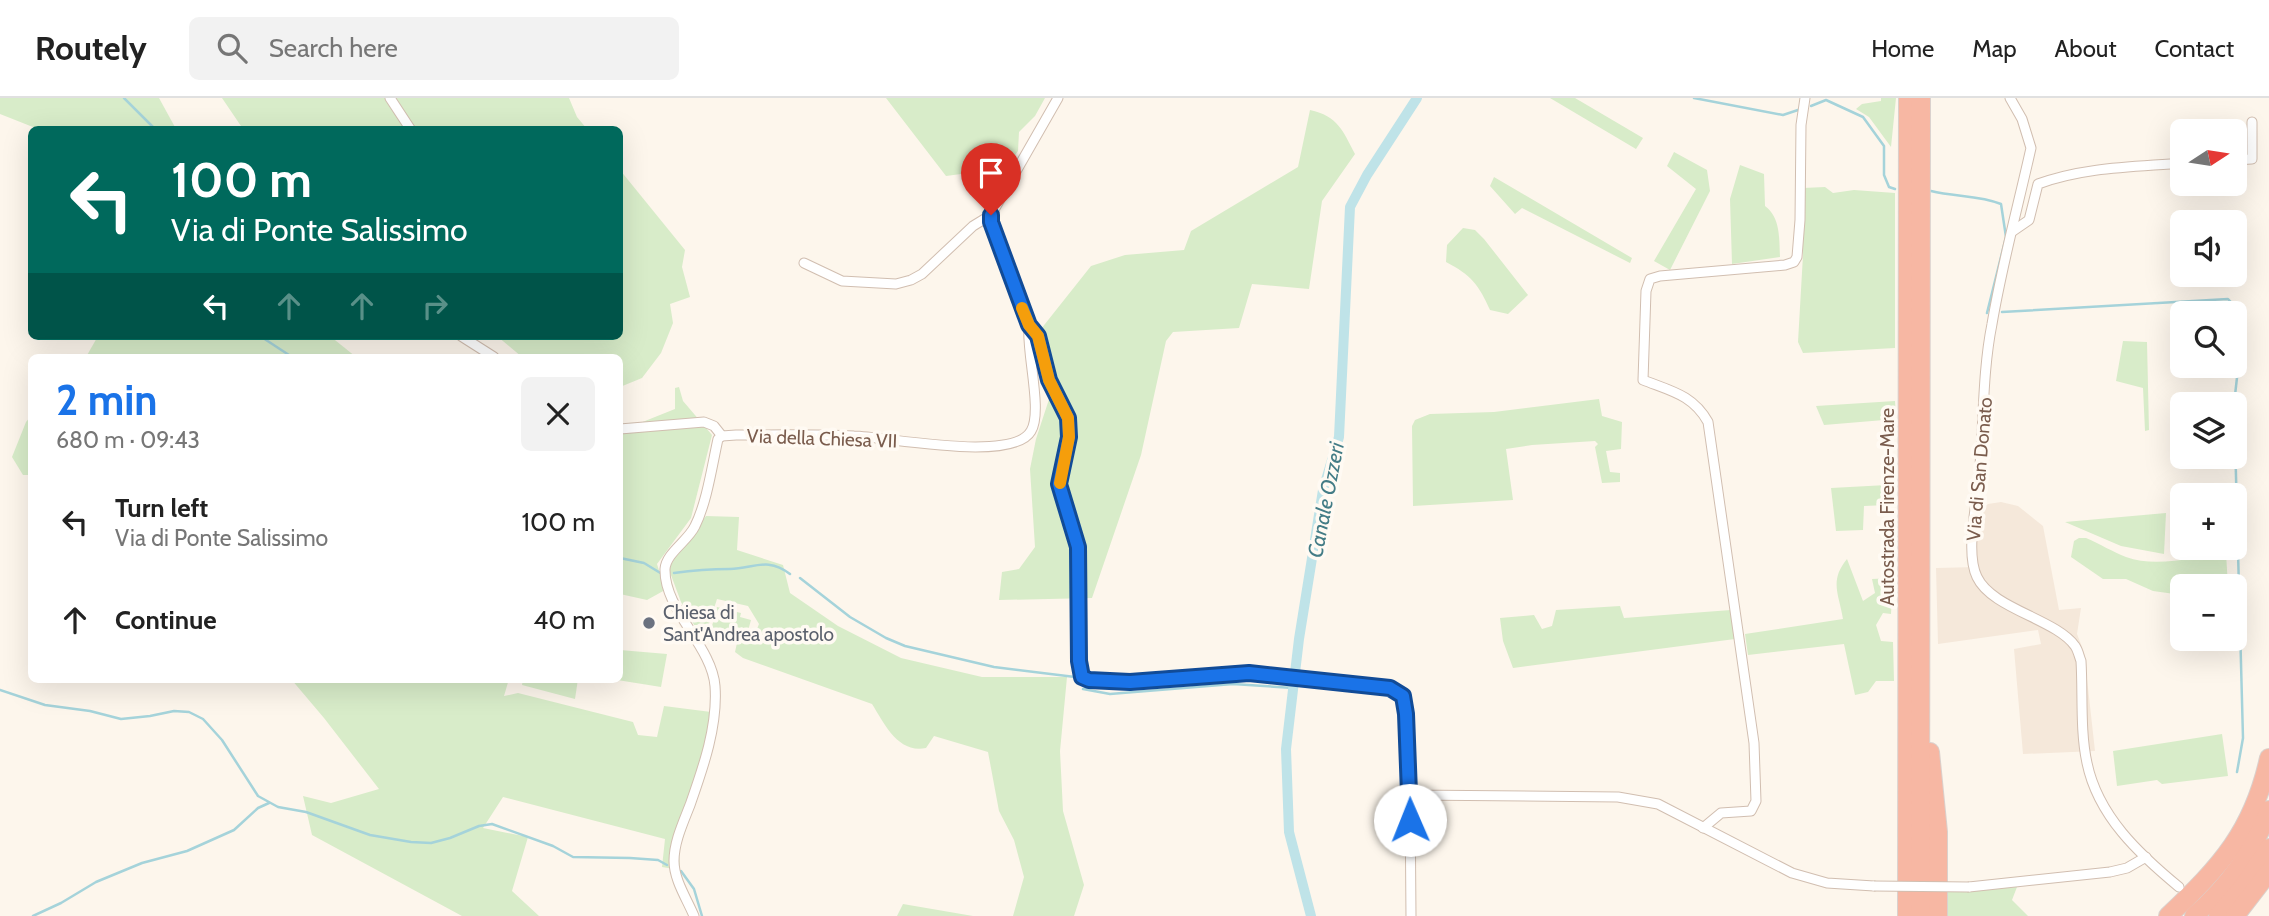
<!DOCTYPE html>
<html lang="en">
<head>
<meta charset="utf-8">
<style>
	body { margin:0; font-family:Cabin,sans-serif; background:#f2f2f2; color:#222; height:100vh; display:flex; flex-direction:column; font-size:26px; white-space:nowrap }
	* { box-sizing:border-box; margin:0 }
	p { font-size:23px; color:#767676 }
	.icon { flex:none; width:38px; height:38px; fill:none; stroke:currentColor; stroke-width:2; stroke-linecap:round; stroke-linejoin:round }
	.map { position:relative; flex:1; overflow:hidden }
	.panel { position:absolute; left:28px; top:256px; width:595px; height:329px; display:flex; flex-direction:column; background:#fff; border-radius:10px; box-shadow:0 7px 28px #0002 }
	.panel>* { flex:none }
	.guide { position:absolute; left:28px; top:28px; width:595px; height:214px; border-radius:10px; box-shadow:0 7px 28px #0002; background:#00695c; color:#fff; overflow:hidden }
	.needle { width:46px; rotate:78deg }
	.tools { position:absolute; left:2170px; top:21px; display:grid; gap:14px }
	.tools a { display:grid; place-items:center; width:77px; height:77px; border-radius:10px; background:#fff; box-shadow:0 7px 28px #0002; font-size:35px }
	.pin { position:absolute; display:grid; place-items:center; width:60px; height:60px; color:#fff; margin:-72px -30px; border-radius:50% 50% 50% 0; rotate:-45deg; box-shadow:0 0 7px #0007 }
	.pin .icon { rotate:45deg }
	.me { position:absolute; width:77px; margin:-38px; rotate:359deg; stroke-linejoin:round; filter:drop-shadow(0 0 5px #0008) }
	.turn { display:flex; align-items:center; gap:24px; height:147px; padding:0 28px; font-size:32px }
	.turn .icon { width:91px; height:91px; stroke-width:2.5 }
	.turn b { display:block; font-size:49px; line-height:60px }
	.lanes { display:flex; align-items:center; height:66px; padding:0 28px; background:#0003; justify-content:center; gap:35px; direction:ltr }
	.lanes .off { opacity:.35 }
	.round { display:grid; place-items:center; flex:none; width:74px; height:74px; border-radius:10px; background:#f2f2f2 }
	.head { display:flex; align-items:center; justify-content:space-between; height:119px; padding:0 28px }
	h1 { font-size:42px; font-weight:700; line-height:52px; color:#1a73e8 }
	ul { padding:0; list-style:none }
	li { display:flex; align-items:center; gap:21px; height:98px; padding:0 28px }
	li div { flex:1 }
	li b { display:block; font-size:26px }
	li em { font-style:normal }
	header { display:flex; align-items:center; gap:42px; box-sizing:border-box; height:98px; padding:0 35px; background:#fff; border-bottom:2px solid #e0e0e0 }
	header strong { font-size:33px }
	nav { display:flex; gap:38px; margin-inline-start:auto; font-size:24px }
	.search { width:490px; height:63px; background:#f2f2f2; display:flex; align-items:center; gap:18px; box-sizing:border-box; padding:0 24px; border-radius:10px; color:#767676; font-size:26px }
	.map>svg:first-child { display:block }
	.residential { fill:#f5e8da }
	.green { fill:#d8ecc9 }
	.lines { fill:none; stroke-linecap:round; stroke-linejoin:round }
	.stream { stroke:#a5d3da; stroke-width:2.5 }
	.canal { stroke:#bfe3e8; stroke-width:10 }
	.minor-casing { stroke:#d1beb0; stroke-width:11 }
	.motorway-casing { stroke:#dad1cd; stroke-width:20 }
	.minor { stroke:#fff; stroke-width:9 }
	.motorway { stroke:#f7b7a3; stroke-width:18 }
	.minor-bridge-casing { stroke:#d1beb0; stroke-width:11; stroke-linecap:butt }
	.minor-bridge { stroke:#fff; stroke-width:9 }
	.route-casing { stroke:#114b97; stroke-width:18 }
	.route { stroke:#1a73e8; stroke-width:12 }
	.slow { stroke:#f59e0b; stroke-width:12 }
	.worship-dot { fill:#6b7280; stroke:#fffaf3; stroke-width:2.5 }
	.labels { text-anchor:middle; stroke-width:7; stroke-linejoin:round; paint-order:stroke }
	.street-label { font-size:19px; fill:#7a5c4d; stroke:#fffaf3 }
	.worship-label { font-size:19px; fill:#5b616d; stroke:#fffaf3; text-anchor:start }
	.water-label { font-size:21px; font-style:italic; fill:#437c86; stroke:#fffaf3 }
</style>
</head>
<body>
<header>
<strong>Routely</strong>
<div class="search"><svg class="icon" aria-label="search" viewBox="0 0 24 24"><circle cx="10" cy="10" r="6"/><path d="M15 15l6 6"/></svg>Search here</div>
<nav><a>Home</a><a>Map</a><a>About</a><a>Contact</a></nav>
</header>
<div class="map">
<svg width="2269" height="818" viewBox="0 0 2269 818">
	<rect width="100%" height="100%" fill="#fdf6ec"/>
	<path class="residential" d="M2001 404 2018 408 2043 428 2059 512 2081 510 2077 536 2084 554 2095 653 2023 656 2014 551 2041 546 2038 532 1938 546 1936 470 1977 469V416L1988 406Z"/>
	<g class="green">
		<path d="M0 0H159L176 31H38L0 16Z"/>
		<path d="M222 0H569L577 19 587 31H243Z"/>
		<path d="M886 0H1045L1035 18 1019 34 1018 53 1006 70 946 78Z"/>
		<path d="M1550 0H1575L1643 40 1636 51Z"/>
		<path d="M1881 0H1896L1891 49 1869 19 1856 11 1862 6 1881 3Z"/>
		<path d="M1310 12C1338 18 1343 33 1355 56L1322 103 1309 191 1252 186 1239 230 1173 234 1166 243 1141 357 1092 500 999 502 1002 474 1019 471 1035 449 1030 371 1036 341 1054 286 1041 231 1091 168 1125 157 1184 152 1191 133 1298 69Z"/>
		<path d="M1674 54 1707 72 1710 93 1670 172 1654 163 1696 91 1667 68Z"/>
		<path d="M1740 67 1764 76 1765 108C1781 120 1779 141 1780 159L1732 166 1730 101Z"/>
		<path d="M620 72 685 152 682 169 690 199 670 206 673 225 661 255 642 280 620 289V259H522L497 238H620Z"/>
		<path d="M1494 79 1632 160 1630 165 1522 110 1515 116 1490 88Z"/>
		<path d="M1825 89 1833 95 1854 92 1895 95V250L1803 255 1798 244 1803 157V90Z"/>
		<path d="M1463 130 1475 132 1484 141 1528 197 1508 216 1490 212C1479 187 1471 177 1446 164L1447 147Z"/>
		<path d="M98 238H330L356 259H86Z"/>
		<path d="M2123 243 2147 244 2149 332 2145 333 2143 290 2116 283Z"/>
		<path d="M679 289 683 303 712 337 691 420 657 466 665 492 647 502 620 496V333L675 311V290Z"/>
		<path d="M1599 301 1602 318 1622 324 1621 351 1606 353 1610 374 1620 375V384L1602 385 1595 349 1598 346 1595 343 1532 347 1506 351 1513 402 1413 408 1412 328 1415 322 1430 316 1494 314Z"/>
		<path d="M1895 303 1896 321 1824 327 1816 308Z"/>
		<path d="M31 318V377H23L12 359 26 324Z"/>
		<path d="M1887 387V407L1864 408 1863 432 1836 433 1831 390Z"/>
		<path d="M2166 415 2164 456 2121 448 2065 424Z"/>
		<path d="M706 418 739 419 737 452 783 467 790 495 838 528 901 560 982 579H1067L1060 653 1063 713 1084 787 1074 818H1013L1024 779 1014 742 999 713 988 654 934 638 926 650C898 656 884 625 872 606L743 560 735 554 737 545 754 538 759 526 748 508 717 501 709 526 697 532 681 504 668 469Z"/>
		<path d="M2079 440H2086C2100 446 2113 454 2126 459 2156 470 2196 459 2226 455L2228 488H2182V497L2153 493 2126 481H2103L2071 459 2074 443Z"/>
		<path d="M1847 461 1863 503 1875 495 1872 481 1893 480 1891 516 1883 515 1876 527 1881 543 1893 544 1894 583H1876L1868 594 1855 597 1844 546 1748 557 1745 536 1843 521C1839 496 1829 483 1847 461Z"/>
		<path d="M1620 508 1624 520 1731 512 1735 541 1513 570 1503 543 1500 520 1534 517 1542 531 1552 528 1556 512Z"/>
		<path d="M717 509 741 515 740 519 751 522 746 540 711 532Z"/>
		<path d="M620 552 667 556 661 589 611 581H620Z"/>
		<path d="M291 581H509L504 598 518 595 633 624 638 637 657 639 664 608 719 615 703 681 679 752 680 772 662 769 665 741 503 699 483 730 528 739 512 793 539 818H462L312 737 303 698 331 705 379 691 324 620Z"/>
		<path d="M523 581H578L575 601 522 587Z"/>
		<path d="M2222 636 2228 678 2162 686 2157 682 2117 688 2113 653Z"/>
		<path d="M2017 789 2012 802 2028 818H1947L1946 794Z"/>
		<path d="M903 806 973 818H897Z"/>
	</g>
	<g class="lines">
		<g class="stream">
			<path d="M124 0 156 32"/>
			<path d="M1694 0 1783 17 1798 12"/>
			<path d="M1811 8 1826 2 1863 19 1884 48V77L1889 89 1895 91"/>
			<path d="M1931 93C1955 99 1979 97 2001 106L2006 139 1987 215"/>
			<path d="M2002 214 2228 201 2244 218 2234 306"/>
			<path d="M260 238 292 259"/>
			<path d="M2235 341 2243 640 2237 674"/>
			<path d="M620 460 644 465 662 476"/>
			<path d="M674 475C695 472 708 471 730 471 753 471 767 458 790 476"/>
			<path d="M800 480 850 519 886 540 905 548 994 569 1075 579"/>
			<path d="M1083 591 1110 596 1233 586 1293 590"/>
			<path d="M0 592 45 607 90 613 121 621 150 618 174 613 189 614 203 621 222 642 258 698 278 709 306 714 370 737 411 744 431 745 450 740 479 728 492 726 553 748 573 759 630 760 658 762 667 767"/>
			<path d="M681 773 694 791 702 818"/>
			<path d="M33 818 61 805 96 784 142 765 187 753 234 732 258 710 269 705"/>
		</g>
		<path class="canal" d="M1311 818 1289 734 1286 651 1299 541 1323 392 1339 339 1350 109 1367 77 1417 0"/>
		<g class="minor-casing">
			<g id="minor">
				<path d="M390 0 411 32"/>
				<path d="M1058 0 991 117 1018 199 1029 227 1038 238 1049 282 1068 320 1069 339 1059 386 1078 449 1079 563 1082 579 1089 582 1130 584 1249 575 1390 590 1403 598 1406 616 1410 697 1618 699 1658 706 1792 775 1827 785 1874 788"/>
				<path d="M2010 0 2022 21 2031 50C2018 108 2002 167 1992 226 1982 276 1984 328 1979 379 1977 406 1965 454 1977 479 1992 511 2056 521 2075 548 2078 552 2079 558 2081 563 2083 596 2080 633 2087 665 2098 718 2139 756 2179 789"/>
				<path d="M2235 62 2252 61V24"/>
				<path d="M2013 133 2029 122 2038 86C2084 69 2134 69 2182 65"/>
				<path d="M804 165 842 183 896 186 911 182 922 176 973 128 991 117"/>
				<path d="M461 238 494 259"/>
				<path d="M620 331 704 324 714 328 722 338"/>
				<path d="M1410 697 1411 818"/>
				<path d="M1703 730 1721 715 1751 713 1756 703 1754 645 1708 324C1693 297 1671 293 1643 282L1646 193 1650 181 1660 178 1785 167 1794 164 1797 159 1800 122 1801 27 1805 0"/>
				<path d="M1969 789 2110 774 2127 770 2146 759"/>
				<path d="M694 818C687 801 674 782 674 763 674 744 683 725 690 707 703 670 718 628 715 588 712 548 664 512 665 471 666 455 688 443 695 428 707 404 712 368 718 341L722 338 736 337C775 337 815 336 854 338 889 339 1013 365 1031 333 1043 313 1026 254 1029 227"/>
			</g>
		</g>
		<g class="motorway-casing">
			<g id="motorway">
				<path d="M1930 654 1938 734V818"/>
				<path d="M1907 818 1908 0"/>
				<path d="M1920 818 1921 0"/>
				<path d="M2168 818C2221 768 2253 733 2269 660"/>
				<path d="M2194 818C2227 789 2254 753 2269 712"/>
				<path d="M2218 818 2242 790 2269 750"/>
				<path d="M2235 818 2269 774"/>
			</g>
		</g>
		<use href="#minor" class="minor"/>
		<use href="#motorway" class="motorway"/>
		<g class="minor-bridge-casing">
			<path id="minor-bridge" d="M1874 788 1969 789"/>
		</g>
		<use href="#minor-bridge" class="minor-bridge"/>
	</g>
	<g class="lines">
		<g class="route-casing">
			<path id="route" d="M991 117V124L1029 227 1038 238 1049 282 1068 320 1069 339 1059 386 1078 449 1079 563 1082 579 1089 582 1130 584 1249 575 1390 590 1403 598 1406 616 1410 722"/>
		</g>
		<use href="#route" class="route"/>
		<path class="slow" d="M1022 210 1029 227 1038 238 1049 282 1068 320 1069 339 1060 385"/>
	</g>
	<circle class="worship-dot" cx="649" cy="525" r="7"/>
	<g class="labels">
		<g class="street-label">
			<text transform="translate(822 340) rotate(2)" y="7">Via della Chiesa VII</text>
			<text transform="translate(1979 371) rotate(-85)" y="7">Via di San Donato</text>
			<text transform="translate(1887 409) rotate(-90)" y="7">Autostrada Firenze-Mare</text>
		</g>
		<g class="worship-label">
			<text x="663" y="521">Chiesa di<tspan x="663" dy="22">Sant'Andrea apostolo</tspan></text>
		</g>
		<g class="water-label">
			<text transform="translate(1326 402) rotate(-79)" y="7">Canale Ozzeri</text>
		</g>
	</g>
</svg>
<div class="tools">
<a><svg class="needle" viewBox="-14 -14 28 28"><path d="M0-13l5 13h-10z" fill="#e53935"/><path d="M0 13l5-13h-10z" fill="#767676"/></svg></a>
<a><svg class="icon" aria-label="sound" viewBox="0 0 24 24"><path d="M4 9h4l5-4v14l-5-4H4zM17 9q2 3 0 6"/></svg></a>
<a><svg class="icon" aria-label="search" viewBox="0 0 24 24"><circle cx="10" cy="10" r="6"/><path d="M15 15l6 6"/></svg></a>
<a><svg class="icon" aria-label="layers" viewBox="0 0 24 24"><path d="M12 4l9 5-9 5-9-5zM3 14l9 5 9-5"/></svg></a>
<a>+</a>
<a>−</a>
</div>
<div class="pin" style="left:991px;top:117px;background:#d93025"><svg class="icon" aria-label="arrive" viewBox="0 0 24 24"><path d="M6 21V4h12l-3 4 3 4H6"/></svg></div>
<svg class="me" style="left:1410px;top:722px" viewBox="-20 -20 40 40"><circle r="19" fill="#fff"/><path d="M0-13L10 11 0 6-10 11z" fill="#1a73e8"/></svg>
<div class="guide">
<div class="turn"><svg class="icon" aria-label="left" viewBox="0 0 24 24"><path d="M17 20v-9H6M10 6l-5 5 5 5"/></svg><div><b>100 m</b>Via di Ponte Salissimo</div></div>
<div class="lanes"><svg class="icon" aria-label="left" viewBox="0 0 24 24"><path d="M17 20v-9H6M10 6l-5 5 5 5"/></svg><svg class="icon off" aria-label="ahead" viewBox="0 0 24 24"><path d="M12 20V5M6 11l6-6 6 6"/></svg><svg class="icon off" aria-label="ahead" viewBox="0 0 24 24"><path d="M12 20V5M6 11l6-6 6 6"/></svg><svg class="icon off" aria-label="right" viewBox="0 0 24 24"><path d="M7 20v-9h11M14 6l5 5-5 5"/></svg></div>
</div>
<section class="panel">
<div class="head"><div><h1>2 min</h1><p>680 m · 09:43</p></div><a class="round"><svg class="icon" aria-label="close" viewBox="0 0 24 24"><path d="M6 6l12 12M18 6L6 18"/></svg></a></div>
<ul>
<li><svg class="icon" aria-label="left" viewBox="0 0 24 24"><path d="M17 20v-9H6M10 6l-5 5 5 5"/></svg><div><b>Turn left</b><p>Via di Ponte Salissimo</p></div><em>100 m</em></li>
<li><svg class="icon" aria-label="ahead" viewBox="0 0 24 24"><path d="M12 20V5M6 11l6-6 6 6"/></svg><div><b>Continue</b></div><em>40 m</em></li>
</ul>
</section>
</div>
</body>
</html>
